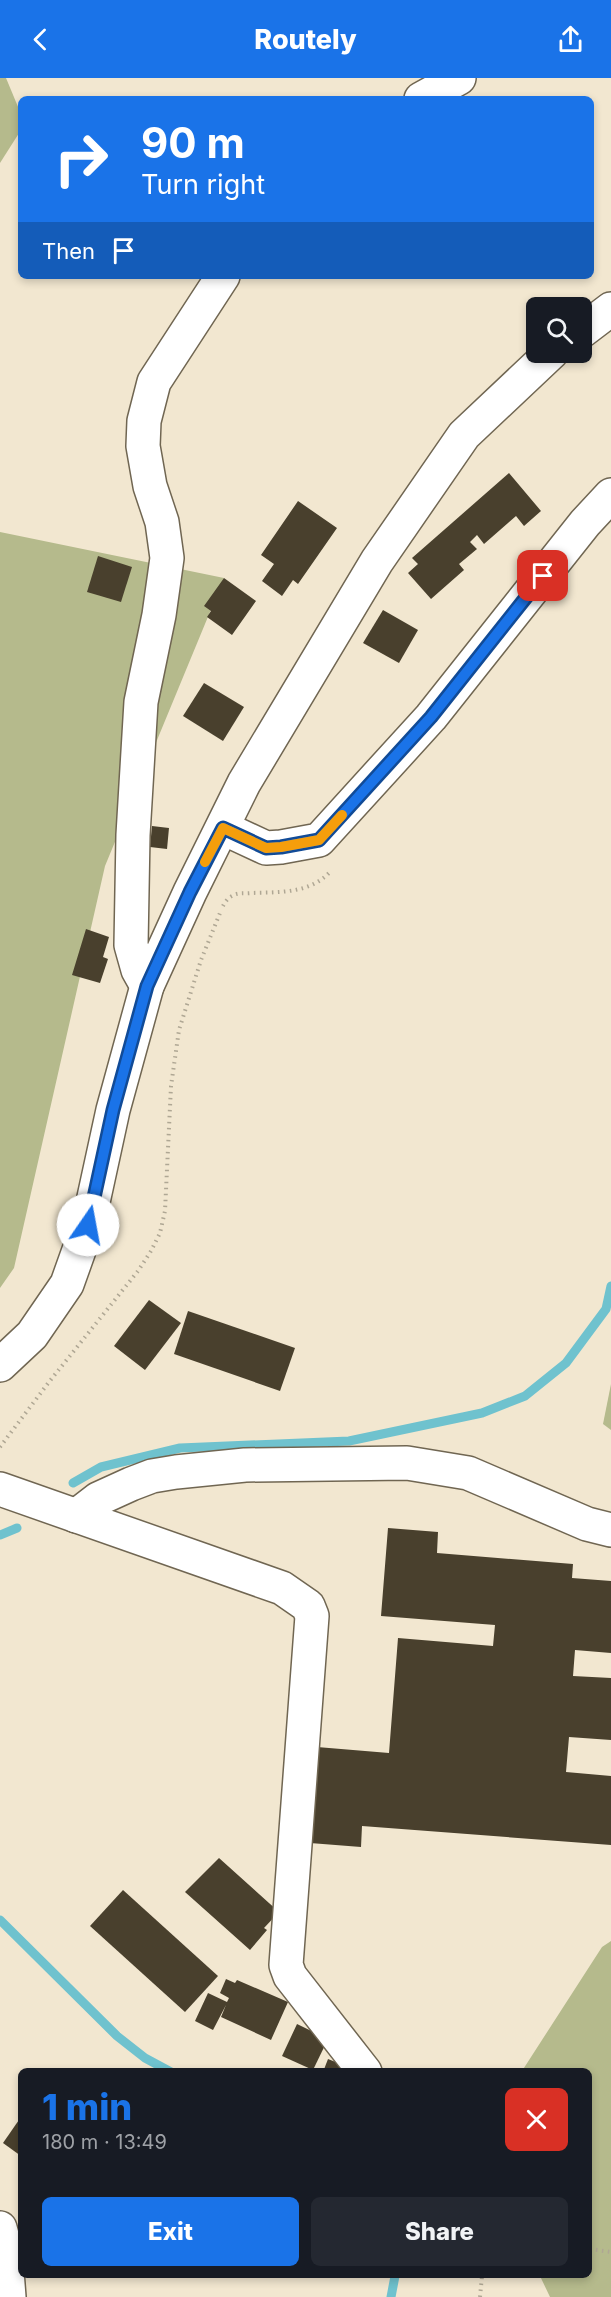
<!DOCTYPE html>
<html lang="en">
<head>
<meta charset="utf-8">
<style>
	body { margin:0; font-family:Inter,sans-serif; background:#242831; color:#f1f3f6; height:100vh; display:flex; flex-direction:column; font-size:22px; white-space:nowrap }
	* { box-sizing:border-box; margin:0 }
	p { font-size:20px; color:#9ea1a6 }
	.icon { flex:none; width:33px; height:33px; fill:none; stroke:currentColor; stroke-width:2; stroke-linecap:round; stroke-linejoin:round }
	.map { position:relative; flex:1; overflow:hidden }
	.drawer { position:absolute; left:18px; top:1990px; width:574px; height:210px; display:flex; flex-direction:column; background:#171b24; border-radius:9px; box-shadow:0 3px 9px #0003 }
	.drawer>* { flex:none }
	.guide { position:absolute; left:18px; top:18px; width:576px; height:183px; border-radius:9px; box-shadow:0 3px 9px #0003; background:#1a73e8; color:#fff; overflow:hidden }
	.buttons { position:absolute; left:526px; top:219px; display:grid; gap:12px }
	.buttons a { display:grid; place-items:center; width:66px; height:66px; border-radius:9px; background:#171b24; box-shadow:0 3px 9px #0003; font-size:30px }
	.pin { position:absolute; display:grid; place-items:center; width:51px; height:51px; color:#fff; margin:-26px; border-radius:12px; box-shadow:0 3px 9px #0006 }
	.me { position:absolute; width:66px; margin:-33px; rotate:12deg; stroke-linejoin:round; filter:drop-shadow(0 0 4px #0008) }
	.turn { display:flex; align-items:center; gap:21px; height:126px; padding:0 24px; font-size:27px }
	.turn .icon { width:78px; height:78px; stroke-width:2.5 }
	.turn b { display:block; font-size:42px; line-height:51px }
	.then { display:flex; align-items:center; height:57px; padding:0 24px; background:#0003; gap:12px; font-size:22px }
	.round { display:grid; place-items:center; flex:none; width:63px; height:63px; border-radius:9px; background:#242831 }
	.head { display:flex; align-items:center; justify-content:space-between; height:102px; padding:0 24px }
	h1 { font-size:36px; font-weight:800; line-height:45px; color:#1a73e8 }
	.action { display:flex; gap:12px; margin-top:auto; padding:12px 24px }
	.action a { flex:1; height:69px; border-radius:9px; background:#1a73e8; color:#fff; font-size:24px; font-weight:800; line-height:69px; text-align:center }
	.action a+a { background:#242831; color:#f1f3f6 }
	header { display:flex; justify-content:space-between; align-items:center; height:78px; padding:0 24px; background:#1a73e8; color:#fff; font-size:27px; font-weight:800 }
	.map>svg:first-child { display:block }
	.green { fill:#b5ba8c }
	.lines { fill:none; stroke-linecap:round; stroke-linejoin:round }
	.stream { stroke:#6fc2ce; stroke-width:9 }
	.building { fill:#49402d }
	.minor-casing { stroke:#706652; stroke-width:36 }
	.path { stroke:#afa794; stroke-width:4; stroke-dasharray:1.5 4.5; stroke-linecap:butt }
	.minor { stroke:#fff; stroke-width:33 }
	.route-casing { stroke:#114b97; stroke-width:15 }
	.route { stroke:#1a73e8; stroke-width:10 }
	.slow { stroke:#f59e0b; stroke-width:10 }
</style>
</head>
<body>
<header><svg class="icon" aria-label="back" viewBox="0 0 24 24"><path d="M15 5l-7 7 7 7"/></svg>Routely<svg class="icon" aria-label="share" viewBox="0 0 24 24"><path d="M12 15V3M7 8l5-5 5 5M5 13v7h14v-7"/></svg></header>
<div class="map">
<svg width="611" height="2219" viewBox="0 0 611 2219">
	<rect width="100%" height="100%" fill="#f2e7d0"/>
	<g class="green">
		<path d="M0 0H6L21 36V52L0 85Z"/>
		<path d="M0 454 224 500 105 788 14 1190 0 1210Z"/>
		<path d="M611 1306V1352L603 1346Z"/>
		<path d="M611 1863V2219H550L540 2198H590V1994L522 1993 602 1869Z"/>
	</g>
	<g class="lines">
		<g class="stream">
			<path d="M73 1405 101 1389 180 1370 349 1363 482 1335 525 1318 566 1285 606 1231 611 1208"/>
			<path d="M0 1457 17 1450"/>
			<path d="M0 1842 117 1958 145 1980 171 1994"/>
			<path d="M391 2219 395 2198"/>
		</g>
	</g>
	<g class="building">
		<path d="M509 395 541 433 524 448 516 438 484 466 477 457 470 464 477 471 459 486 464 492 431 521 408 495 418 486 412 480Z"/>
		<path d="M298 423 337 450 298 506 293 502 282 518 262 503 274 486 261 477Z"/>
		<path d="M98 478 132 489 121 524 87 514Z"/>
		<path d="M224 500 256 523 232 557 207 539 211 533 204 528Z"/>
		<path d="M383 532 418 552 399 585 363 565Z"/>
		<path d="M204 605 244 629 223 663 183 638Z"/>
		<path d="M152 748 169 750 167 771 150 769Z"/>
		<path d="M86 851 109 859 103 879 108 881 100 905 72 897Z"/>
		<path d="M149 1222 181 1245 145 1292 114 1268Z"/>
		<path d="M188 1233 295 1270 280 1313 174 1276Z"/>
		<path d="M388 1450 438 1454 437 1475 573 1486 572 1500 611 1503V1575L575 1572 573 1598 611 1600V1662L569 1659 566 1694 611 1698V1767L362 1748 361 1769 310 1765 317 1669 389 1675 398 1560 493 1568 495 1547 381 1538Z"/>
		<path d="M219 1780 279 1834 264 1850 267 1852 250 1872 185 1814Z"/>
		<path d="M123 1812 218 1898 185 1934 90 1848Z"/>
		<path d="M226 1901 235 1905 237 1902 288 1924 271 1962 221 1939 226 1927 213 1952 195 1943 208 1915 227 1924 229 1920 220 1915Z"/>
		<path d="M297 1946 328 1961 313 1992 282 1978Z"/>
		<path d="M328 1981 348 1989 346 1994H323Z"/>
		<path d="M21 2039V2078L3 2065Z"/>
	</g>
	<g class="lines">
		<g class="minor-casing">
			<g id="minor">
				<path d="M421 21 459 0"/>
				<path d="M582 253 611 231"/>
				<path d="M223 750 266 770 281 769 319 762 431 639 585 445 611 417"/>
				<path d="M147 908 138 892 131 867 133 757 141 624 159 537 167 480 162 444 150 408 143 368 144 343 154 304 223 198"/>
				<path d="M0 1287 32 1257 67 1206 88 1147 113 1032 147 908 190 814 244 705 377 483 464 357 552 274"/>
				<path d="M0 1411 282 1510 308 1528 312 1538 286 1887 290 1898 365 1994"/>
				<path d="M76 1438 98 1421 131 1406 152 1398 176 1394 245 1387 407 1385 468 1395 587 1446 611 1452"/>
				<path d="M0 2150 5 2168 9 2219"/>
			</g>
		</g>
		<g class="path">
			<path d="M223 828C225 824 228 820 232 818 238 814 244 816 251 815 279 814 309 816 330 794"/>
			<path d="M0 1369 49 1304 138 1193 151 1173 160 1155 165 1133 171 1008 179 952 201 882 220 835"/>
			<path d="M590 2171 611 2174"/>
			<path d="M480 2219 482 2198"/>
		</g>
		<use href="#minor" class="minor"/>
	</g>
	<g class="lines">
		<g class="route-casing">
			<path id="route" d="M88 1147 113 1032 147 908 190 814 223 750 266 770 281 769 319 762 431 639 543 498"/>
		</g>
		<use href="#route" class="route"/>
		<path class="slow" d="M205 784 223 750 266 770 281 769 319 762 342 737"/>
	</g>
</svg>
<div class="buttons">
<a><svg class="icon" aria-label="search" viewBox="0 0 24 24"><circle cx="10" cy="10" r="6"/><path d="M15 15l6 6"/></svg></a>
</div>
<div class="pin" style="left:543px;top:498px;background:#d93025"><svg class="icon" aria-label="arrive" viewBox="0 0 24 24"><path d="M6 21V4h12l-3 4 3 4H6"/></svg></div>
<svg class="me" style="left:88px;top:1147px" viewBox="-20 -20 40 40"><circle r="19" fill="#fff"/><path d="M0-13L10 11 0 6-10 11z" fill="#1a73e8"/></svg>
<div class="guide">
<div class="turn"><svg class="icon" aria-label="right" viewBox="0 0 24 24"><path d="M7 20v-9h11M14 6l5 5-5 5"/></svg><div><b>90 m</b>Turn right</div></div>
<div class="then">Then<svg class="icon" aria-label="arrive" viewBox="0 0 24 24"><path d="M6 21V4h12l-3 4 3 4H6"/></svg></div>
</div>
<section class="drawer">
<div class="head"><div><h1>1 min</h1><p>180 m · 13:49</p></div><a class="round" style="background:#d93025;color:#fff"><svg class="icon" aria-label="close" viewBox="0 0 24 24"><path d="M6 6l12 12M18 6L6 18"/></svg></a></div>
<div class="action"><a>Exit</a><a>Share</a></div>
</section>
</div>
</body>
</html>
